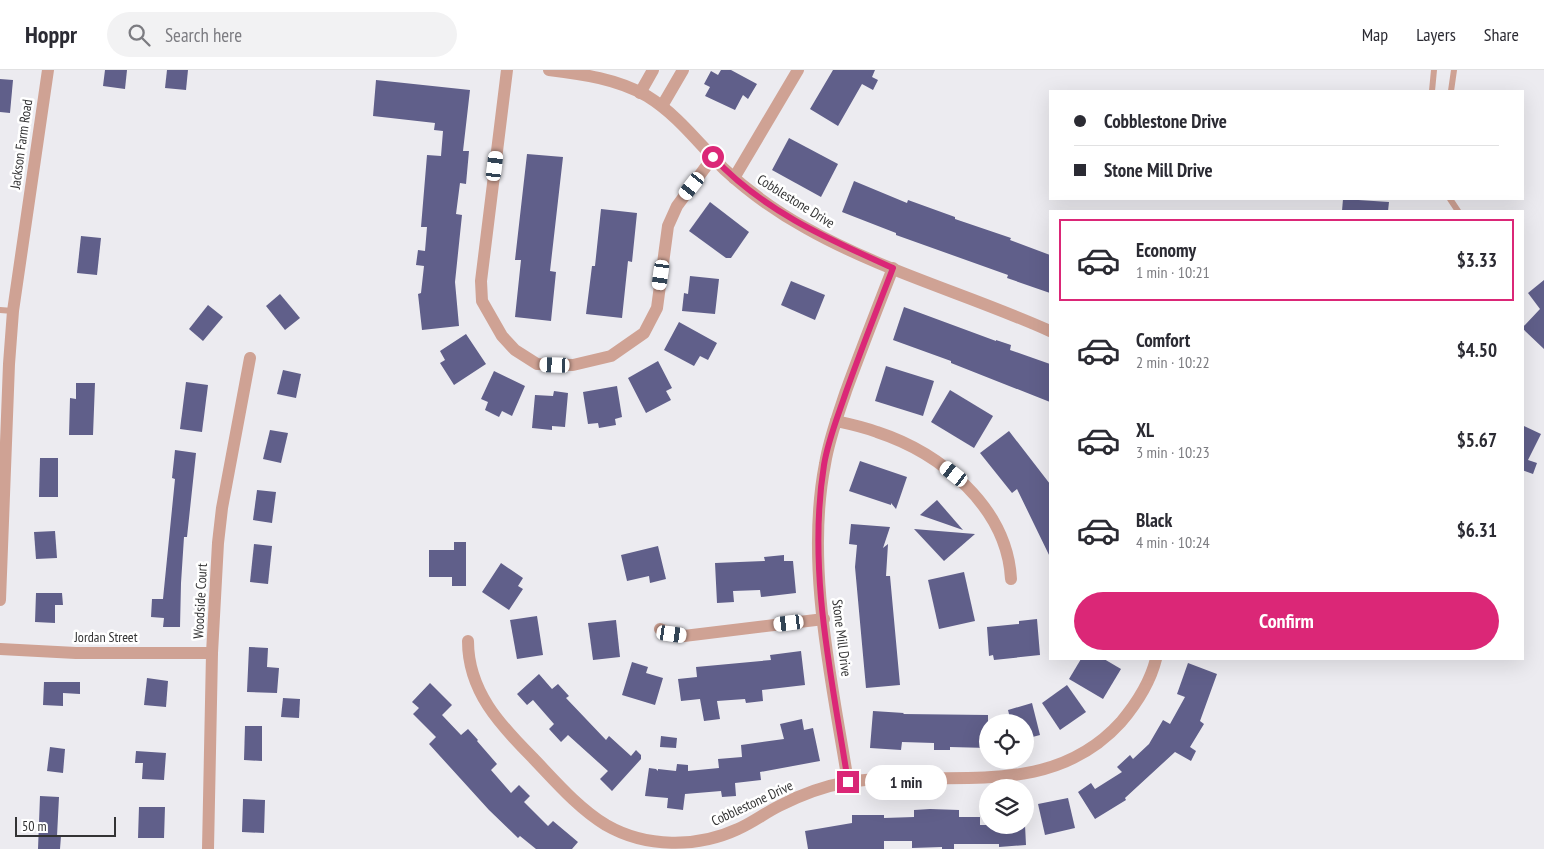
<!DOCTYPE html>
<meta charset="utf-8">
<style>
:root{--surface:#fff;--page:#f2f2f3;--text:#2b2b33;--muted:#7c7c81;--line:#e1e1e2;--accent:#db2777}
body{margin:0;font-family:"PT Sans Narrow",sans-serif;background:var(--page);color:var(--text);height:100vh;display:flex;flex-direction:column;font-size:19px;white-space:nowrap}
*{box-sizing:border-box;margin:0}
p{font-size:16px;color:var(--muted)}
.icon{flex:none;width:28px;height:28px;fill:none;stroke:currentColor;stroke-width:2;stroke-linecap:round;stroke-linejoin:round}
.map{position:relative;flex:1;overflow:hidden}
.panel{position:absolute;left:1049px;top:140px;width:475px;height:450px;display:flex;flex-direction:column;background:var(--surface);border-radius:0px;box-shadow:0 5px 20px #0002}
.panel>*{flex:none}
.banner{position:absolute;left:1049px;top:20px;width:475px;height:110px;border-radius:0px;box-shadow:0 5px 20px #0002;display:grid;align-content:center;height:110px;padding:0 25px;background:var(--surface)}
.fabs{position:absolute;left:979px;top:644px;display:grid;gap:10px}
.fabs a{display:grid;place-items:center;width:55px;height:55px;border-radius:50%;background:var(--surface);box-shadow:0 5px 20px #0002;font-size:25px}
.scale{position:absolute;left:15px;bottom:12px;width:101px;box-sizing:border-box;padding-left:5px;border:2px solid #333334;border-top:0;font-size:14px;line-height:18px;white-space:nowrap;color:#333334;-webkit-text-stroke:4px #fff;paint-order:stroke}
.end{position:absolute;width:22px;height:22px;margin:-11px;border:6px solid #db2777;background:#fff;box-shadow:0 0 0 2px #fff}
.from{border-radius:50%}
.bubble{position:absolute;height:35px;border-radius:18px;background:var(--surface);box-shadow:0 5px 20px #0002;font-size:16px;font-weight:600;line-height:35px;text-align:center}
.car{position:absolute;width:15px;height:30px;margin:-15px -8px;border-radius:6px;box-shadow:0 0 4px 1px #0007;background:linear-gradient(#fff 24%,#345 0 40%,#fff 0 76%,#345 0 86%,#fff 0)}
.banner b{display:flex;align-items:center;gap:18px;height:48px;font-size:19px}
.banner b+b{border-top:1px solid var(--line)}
.banner i{width:12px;height:12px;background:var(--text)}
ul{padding:9px 0 0;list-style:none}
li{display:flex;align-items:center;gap:15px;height:82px;margin:0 10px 8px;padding:0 15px;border:2px solid transparent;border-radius:0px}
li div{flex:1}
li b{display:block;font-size:19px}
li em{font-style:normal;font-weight:600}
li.selected{border-color:var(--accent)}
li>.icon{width:45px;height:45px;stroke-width:1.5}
.primary-button{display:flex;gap:10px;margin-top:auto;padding:10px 25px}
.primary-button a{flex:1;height:58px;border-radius:30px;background:var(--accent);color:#fff;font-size:20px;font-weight:600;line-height:58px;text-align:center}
header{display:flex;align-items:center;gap:30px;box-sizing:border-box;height:70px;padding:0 25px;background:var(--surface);border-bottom:1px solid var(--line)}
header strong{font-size:24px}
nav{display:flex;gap:28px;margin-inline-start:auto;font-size:18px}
.search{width:350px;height:45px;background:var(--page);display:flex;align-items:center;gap:12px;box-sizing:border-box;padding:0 18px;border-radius:28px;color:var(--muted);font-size:19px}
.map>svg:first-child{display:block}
</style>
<header>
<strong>Hoppr</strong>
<div class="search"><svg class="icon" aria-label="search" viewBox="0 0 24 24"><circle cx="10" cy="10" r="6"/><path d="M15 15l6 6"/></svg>Search here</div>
<nav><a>Map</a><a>Layers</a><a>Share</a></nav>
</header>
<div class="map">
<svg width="1544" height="779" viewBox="0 0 1544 779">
<rect width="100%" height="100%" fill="#ecebf0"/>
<g fill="#605f8a">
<polygon points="105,0 127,0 125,19 103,16"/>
<polygon points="167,0 188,0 186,20 165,18"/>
<polygon points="721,0 731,0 757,14 748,29 743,25 735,40 705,26 710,17 704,14 711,1 718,5"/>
<polygon points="833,0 875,0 872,7 878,10 873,20 862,14 838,56 810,39"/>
<polygon points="0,9 13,10 10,43 0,42"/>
<polygon points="376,10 470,20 463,81 469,81 466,114 460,113 456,144 462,145 455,212 459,256 422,260 418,224 421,223 424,196 416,195 418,180 425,181 427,157 421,157 427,85 441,86 443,61 434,60 435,53 373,46"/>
<polygon points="789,68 838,94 821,127 772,100"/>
<polygon points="527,84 563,87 550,201 556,202 551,251 515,247 521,190 515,190"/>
<polygon points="854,111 907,133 908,130 955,147 955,149 1011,168 1010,170 1050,185 1050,223 1007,208 1008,205 896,165 896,163 842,142"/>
<polygon points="1343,129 1389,132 1388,141 1342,141"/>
<polygon points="710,132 749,162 731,188 726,188 689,161"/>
<polygon points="601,139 637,143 632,192 628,191 622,248 586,244 592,196 595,196"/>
<polygon points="81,166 101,168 97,205 77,203"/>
<polygon points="690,206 719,209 715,244 682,241 684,223 688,224"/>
<polygon points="1544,210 1544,279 1522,258 1540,239 1528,223"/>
<polygon points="791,211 825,225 815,250 781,235"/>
<polygon points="280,224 300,248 285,260 266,236"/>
<polygon points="208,235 223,247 203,271 189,259"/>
<polygon points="904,237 996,271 996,270 1011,275 1010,280 1050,294 1050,332 951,293 951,291 893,270"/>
<polygon points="679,252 717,273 708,290 700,286 694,296 664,280"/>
<polygon points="466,264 486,294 454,315 440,293 445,290 440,281"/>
<polygon points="658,291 672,318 666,321 671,330 646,343 628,308"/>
<polygon points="886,296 934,311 923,346 875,331"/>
<polygon points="283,300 301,304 296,328 277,324"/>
<polygon points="494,301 525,316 512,346 502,341 499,347 485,340 488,332 481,329"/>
<polygon points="186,312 208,315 202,362 180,359"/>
<polygon points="76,313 95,313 93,365 69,365 70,328 76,329"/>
<polygon points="617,316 622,347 615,349 616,355 599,358 598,353 588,354 583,322"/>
<polygon points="950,320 993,346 974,378 931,352"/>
<polygon points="554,321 568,323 565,357 552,356 552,360 532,358 535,325 553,326"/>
<polygon points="1522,355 1541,364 1528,390 1537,393 1533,404 1522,400"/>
<polygon points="270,360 288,363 281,393 263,389"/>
<polygon points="1009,361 1050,414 1050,487 1017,419 1012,423 980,383"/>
<polygon points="175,380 196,383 187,467 184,467 181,513 180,557 163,557 164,548 151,547 152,529 163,529 175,409 172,408"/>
<polygon points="40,388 58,388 58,427 39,427"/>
<polygon points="860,391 907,407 896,439 891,433 891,435 849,421"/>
<polygon points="257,420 276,422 272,453 253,450"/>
<polygon points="937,430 963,460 920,445"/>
<polygon points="851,454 890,457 883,478 888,474 886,506 890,506 900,615 866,618 855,497 857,475 849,474"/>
<polygon points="914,459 975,464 944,491"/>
<polygon points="55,461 57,488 36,489 34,462"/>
<polygon points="454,472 466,472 466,516 452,516 452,507 429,507 429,480 454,480"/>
<polygon points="254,474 272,476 268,514 250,512"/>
<polygon points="658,476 666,509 650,513 649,506 627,511 621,485"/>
<polygon points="784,485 784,491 793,491 796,523 761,527 760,520 733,521 734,532 717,533 715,493 765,491 764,487"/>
<polygon points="501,493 523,508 518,516 523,519 509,540 482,522"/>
<polygon points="964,502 975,551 939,559 928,510"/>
<polygon points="36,523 62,523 63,535 55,535 55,553 35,552"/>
<polygon points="537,546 543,585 517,589 510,550"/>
<polygon points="1037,549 1040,585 994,590 993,585 989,586 987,557 1019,554 1019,551"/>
<polygon points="616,550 620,587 593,590 588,553"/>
<polygon points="249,577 268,578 267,597 279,598 277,623 247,622"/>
<polygon points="801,581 805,615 762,620 763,631 746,633 745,629 717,631 720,649 704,651 700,629 681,631 678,609 697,607 696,597 771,590 770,585"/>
<polygon points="1081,589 1104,589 1121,599 1103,629 1069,609"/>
<polygon points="632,592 648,597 646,603 663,608 655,635 622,625"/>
<polygon points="1188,593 1217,604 1200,651 1204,654 1190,677 1196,681 1191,691 1175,682 1125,728 1126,730 1095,749 1078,722 1091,713 1095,719 1122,702 1117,697 1130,685 1133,689 1149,674 1163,650 1170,654 1185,627 1177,624"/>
<polygon points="539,604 552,619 558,614 569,626 566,628 606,670 609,666 631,686 636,680 641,685 641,689 612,721 600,709 608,701 568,665 561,672 549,659 554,654 533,630 527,635 517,624"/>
<polygon points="147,608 168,611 166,637 144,635"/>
<polygon points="44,612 80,612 80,624 63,623 63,636 43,635"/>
<polygon points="430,613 452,635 442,645 461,665 468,659 478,670 477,671 497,694 491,700 511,723 519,715 530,726 524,732 548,756 553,751 578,772 572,779 536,779 520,766 518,768 489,740 429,674 436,667 413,644 419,638 412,632"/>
<polygon points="1067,615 1086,642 1060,660 1042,633"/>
<polygon points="283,628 300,629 299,648 281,647"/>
<polygon points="1032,633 1040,665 1025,669 1025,652 1011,652 1008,640"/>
<polygon points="873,641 904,643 903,644 988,645 988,678 950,677 950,680 934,680 934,673 902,672 901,680 870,678"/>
<polygon points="802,649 804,660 813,658 820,691 760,702 761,710 735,713 736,726 722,727 721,721 685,724 683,740 667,738 668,728 645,726 649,698 656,699 658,701 658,699 676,701 677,694 688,695 688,701 719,698 718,689 742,687 741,675 784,669 780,654"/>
<polygon points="245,656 262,656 262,691 244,690"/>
<polygon points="661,666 677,668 676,678 660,677"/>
<polygon points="50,677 65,679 63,703 47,701"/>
<polygon points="136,681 166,683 164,710 142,709 143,693 135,693"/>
<polygon points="40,726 59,727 57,766 61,766 60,779 38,779"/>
<polygon points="1068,728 1075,758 1045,765 1038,734"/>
<polygon points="243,729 265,730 264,763 242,762"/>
<polygon points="139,737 165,737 164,768 138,768"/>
<polygon points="930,739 959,740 959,747 980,747 980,755 1025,755 1026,775 999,777 999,774 954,774 954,779 942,779 942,777 912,778 912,771 884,771 884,779 808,779 805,761 852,753 852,745 884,745 884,748 914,747 914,740"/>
</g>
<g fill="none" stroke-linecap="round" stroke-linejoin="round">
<g stroke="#cfa294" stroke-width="6">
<polyline points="1432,21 1434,0"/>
<polyline points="1451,21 1454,0"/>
<polyline points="1450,129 1458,141"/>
<polyline points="0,240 13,241"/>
</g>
<g stroke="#cfa294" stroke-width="12">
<polyline points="507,0 481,211 482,231 502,266 515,280 537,294 573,295 611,286 644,263 657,238 668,156 677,136 713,87"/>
<path d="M 549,0 C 582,4 618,9 647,26 C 678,45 699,74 724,99 C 749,122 777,142 806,158 C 882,201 970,225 1050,261"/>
<polyline points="640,23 653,0"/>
<polyline points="662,36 683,0"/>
<polyline points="734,108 798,0"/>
<path d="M 836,351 C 850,354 864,357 877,362 C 941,383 1007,437 1011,509"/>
<polyline points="0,530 9,294 13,241 48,0"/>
<polyline points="660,559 672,564 684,566 824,549"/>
<path d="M 468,571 C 468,621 500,655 533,688 C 555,711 578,738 606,755 C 646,778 697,778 738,759 C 752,753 765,743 779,736 C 800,725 825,716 848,712 C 942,698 1048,733 1121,652 C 1137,633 1150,613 1156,589"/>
<polyline points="0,579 76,583 212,583"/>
<path d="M 848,712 C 832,611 805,496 825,394 C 829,369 838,345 846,321 C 861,280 877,239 893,198"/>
<polyline points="208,779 212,583 218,473 222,438 250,288"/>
</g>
</g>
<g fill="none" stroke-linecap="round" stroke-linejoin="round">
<path stroke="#db2777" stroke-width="6" d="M 713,87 C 763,141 828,169 893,198 C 877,239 861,280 846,322 C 838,346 828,370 824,395 C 807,500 832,609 848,712"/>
</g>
<g text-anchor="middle" stroke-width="5" stroke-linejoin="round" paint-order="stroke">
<g font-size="14" fill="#333334" stroke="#fff">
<text transform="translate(21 74) rotate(-82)" y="5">Jackson Farm Road</text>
<text transform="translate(796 131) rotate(32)" y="5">Cobblestone Drive</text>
<text transform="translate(200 531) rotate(-87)" y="5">Woodside Court</text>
<text x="106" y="572">Jordan Street</text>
<text transform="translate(842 568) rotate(83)" y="5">Stone Mill Drive</text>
<text transform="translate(752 733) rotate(-25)" y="5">Cobblestone Drive</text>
</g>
</g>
</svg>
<div class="fabs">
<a><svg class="icon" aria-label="locate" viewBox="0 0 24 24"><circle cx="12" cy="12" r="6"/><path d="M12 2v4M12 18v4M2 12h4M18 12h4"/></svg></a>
<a><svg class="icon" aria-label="layers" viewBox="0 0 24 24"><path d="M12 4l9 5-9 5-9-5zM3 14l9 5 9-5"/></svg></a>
</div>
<div class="scale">50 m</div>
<i class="end from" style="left:713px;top:87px"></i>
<i class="end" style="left:848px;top:712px"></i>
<div class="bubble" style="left:865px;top:695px;width:82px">1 min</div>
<i class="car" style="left:495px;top:96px;rotate:7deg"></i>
<i class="car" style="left:692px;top:116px;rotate:218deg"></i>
<i class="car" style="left:661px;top:205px;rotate:188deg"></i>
<i class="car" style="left:555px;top:295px;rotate:272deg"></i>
<i class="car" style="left:954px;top:404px;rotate:308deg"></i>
<i class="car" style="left:789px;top:553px;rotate:263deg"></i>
<i class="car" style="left:672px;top:564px;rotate:98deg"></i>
<div class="banner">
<b><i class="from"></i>Cobblestone Drive</b>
<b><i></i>Stone Mill Drive</b>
</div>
<section class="panel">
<ul>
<li class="selected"><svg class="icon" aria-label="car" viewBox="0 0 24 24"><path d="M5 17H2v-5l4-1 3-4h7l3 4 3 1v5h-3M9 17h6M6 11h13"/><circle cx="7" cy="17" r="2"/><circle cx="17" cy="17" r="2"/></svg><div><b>Economy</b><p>1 min · 10:21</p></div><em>$3.33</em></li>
<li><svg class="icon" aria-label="car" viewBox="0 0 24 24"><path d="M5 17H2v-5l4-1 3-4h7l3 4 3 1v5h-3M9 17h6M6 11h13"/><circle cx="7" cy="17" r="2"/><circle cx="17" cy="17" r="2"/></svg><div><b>Comfort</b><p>2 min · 10:22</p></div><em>$4.50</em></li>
<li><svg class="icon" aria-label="car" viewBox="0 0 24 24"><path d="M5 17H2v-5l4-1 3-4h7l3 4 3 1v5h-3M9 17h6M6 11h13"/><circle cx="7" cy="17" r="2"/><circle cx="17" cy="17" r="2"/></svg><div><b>XL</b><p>3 min · 10:23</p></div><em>$5.67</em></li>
<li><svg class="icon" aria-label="car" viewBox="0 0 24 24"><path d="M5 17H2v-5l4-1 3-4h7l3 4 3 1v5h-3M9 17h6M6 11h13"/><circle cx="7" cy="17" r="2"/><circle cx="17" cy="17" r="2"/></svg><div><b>Black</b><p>4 min · 10:24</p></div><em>$6.31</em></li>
</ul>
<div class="primary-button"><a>Confirm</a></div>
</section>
</div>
